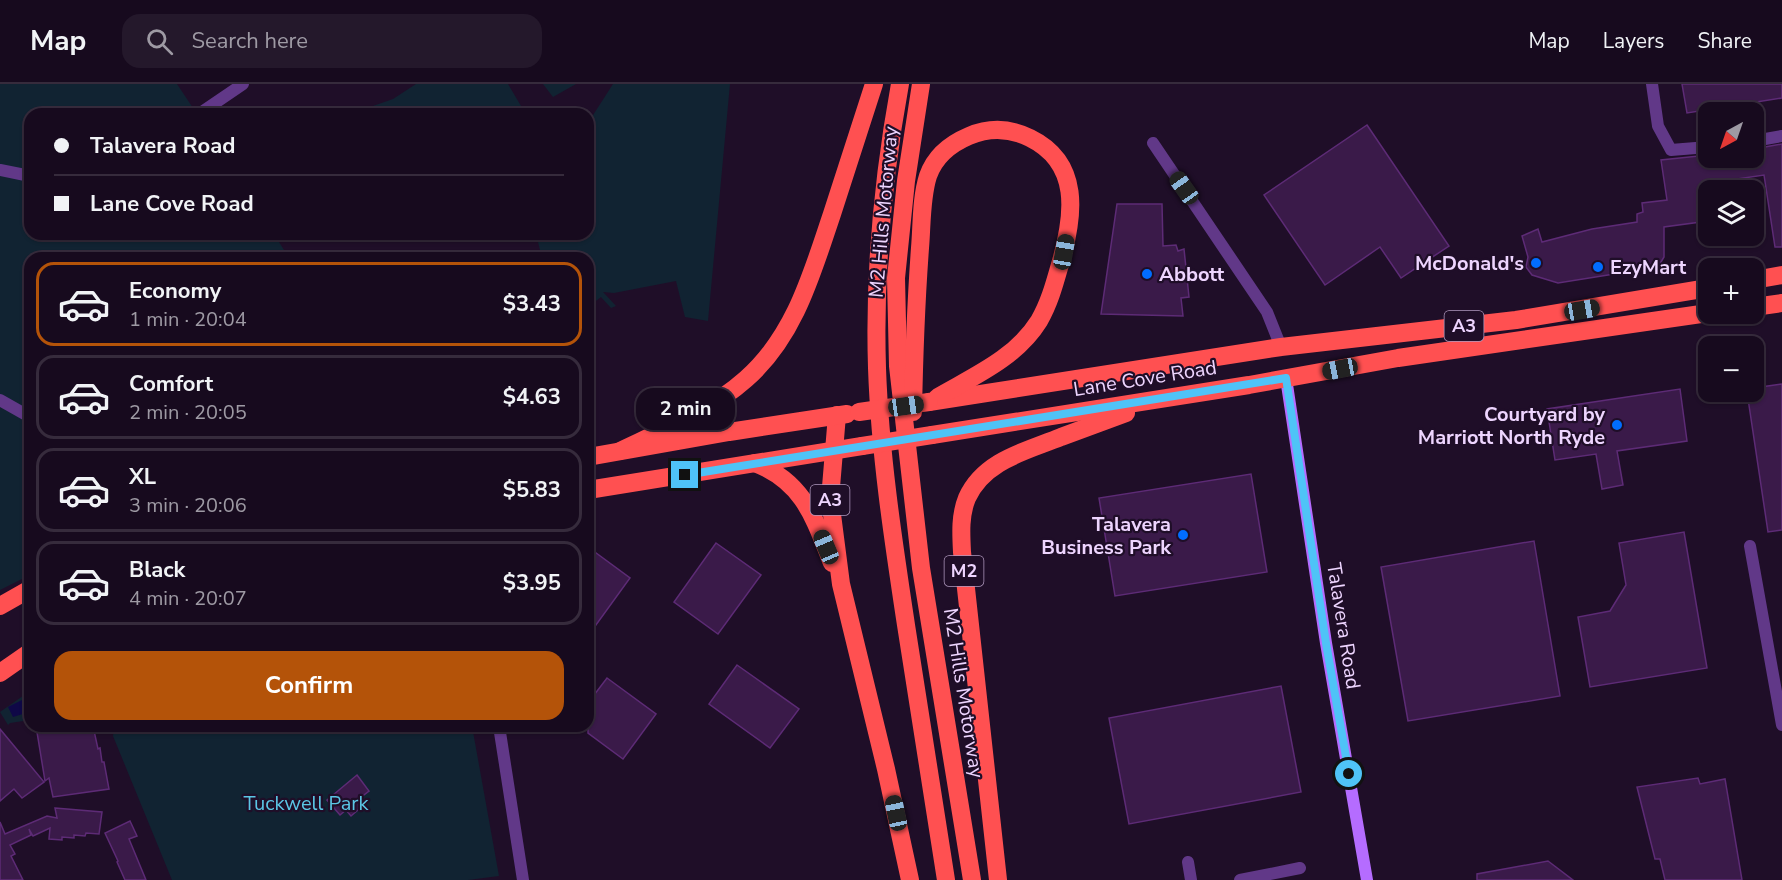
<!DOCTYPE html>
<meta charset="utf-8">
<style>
:root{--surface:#170a1e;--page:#24182b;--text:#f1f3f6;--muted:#9e9aa4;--line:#362b3c;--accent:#b45309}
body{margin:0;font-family:"Nunito Sans",sans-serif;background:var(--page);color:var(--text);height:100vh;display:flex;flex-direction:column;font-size:22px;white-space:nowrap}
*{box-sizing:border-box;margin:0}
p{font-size:20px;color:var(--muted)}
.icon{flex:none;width:33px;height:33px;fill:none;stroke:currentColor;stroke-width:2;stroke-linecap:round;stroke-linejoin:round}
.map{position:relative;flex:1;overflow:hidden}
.side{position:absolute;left:24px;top:168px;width:570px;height:480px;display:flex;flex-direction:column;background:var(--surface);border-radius:18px;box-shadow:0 2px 4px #0004,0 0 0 2px var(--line)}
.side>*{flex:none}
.hud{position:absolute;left:24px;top:24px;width:570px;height:132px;border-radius:18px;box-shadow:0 2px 4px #0004,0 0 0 2px var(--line);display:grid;align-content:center;height:132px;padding:0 30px;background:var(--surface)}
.needle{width:39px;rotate:220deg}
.fabs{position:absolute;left:1698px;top:18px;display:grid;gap:12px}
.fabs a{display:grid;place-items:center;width:66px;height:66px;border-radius:12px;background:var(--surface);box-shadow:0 2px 4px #0004,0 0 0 2px var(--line);font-size:30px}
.end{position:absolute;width:27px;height:27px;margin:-14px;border:8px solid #4fc3f7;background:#111;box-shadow:0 0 0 3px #111}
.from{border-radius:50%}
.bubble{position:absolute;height:42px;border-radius:18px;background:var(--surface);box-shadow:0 2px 4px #0004,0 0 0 2px var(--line);font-size:20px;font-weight:700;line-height:42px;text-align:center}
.car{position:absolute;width:18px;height:36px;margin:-18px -9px;border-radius:8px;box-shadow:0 0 4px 2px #0007;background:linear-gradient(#222 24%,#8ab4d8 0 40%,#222 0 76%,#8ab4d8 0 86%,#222 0)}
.hud b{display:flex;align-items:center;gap:21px;height:57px;font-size:22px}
.hud b+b{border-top:2px solid var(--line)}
.hud i{width:15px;height:15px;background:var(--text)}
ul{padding:10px 0 0;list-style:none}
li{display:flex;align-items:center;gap:18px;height:84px;margin:0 12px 9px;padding:0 18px;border:3px solid var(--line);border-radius:18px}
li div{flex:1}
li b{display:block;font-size:22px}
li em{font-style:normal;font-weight:700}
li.active{border-color:var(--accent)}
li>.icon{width:54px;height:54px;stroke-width:1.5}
.button{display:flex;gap:12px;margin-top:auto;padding:12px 30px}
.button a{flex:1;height:69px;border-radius:18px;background:var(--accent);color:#fff;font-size:24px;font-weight:700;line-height:69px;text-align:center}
header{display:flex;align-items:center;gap:36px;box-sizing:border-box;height:84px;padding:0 30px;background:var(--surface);border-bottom:2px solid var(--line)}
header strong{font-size:28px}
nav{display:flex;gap:33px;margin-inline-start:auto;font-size:21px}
.search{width:420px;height:54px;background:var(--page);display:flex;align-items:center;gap:15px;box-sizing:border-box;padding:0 21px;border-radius:18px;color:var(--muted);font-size:22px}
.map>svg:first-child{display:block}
</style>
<header>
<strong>Map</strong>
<div class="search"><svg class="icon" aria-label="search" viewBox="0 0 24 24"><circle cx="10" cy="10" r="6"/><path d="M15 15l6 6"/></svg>Search here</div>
<nav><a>Map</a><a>Layers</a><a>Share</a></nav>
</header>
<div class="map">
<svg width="1782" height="796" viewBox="0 0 1782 796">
<rect width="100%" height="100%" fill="#1f0e28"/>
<g fill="#112332">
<polygon points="0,0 177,0 197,30 30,30 30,150 274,150 289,174 30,174 30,491 0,506"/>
<polygon points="416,0 508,0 524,27 519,30 350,30 393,15"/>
<polygon points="543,0 576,0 553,13"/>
<polygon points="613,0 730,0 708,237 685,233 676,197 614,209 603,208 616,222 611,224 601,213 588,223 588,174 542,174 536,150 588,150 588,39"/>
<polygon points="30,607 30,636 10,639 8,641 0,628"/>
<polygon points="114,642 472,642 499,792 468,796 172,796 113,652"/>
</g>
<polygon fill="#0f0847" points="30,612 30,631 26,629 13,633 8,623"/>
<g fill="#3a1a49" stroke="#5d2b76" stroke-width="1.5">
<polygon points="1682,0 1782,0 1782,14 1687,29"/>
<polygon points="1367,41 1449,162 1401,194 1380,163 1325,201 1264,111"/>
<polygon points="1782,60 1782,163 1775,163 1764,91 1717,98 1718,106 1708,106 1708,137 1664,143 1664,173 1658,183 1558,199 1532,191 1526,183 1528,173 1522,152 1538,145 1542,158 1592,145 1637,138 1637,130 1643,128 1642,119 1667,116 1661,76 1708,71 1708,74 1754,74 1754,65"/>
<polygon points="1117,120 1162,120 1163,162 1176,161 1178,167 1184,165 1189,213 1181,214 1183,232 1101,230"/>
<polygon points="1782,300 1782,446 1768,448 1747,308 1754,308 1754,304"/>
<polygon points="1680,305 1687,357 1617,367 1623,401 1602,405 1596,370 1555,376 1547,325"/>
<polygon points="1251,390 1267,488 1115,512 1099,414"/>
<polygon points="1684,448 1707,584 1590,603 1578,533 1610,527 1626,501 1619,459"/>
<polygon points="1534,457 1560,612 1408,637 1381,483"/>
<polygon points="716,459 761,491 718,550 674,518"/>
<polygon points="588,463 630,494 588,552"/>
<polygon points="737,581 799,625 770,664 709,620"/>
<polygon points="607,594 656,630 623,675 588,649 588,619"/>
<polygon points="1281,602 1301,708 1129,740 1109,634"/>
<polygon points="36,642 62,642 62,644 93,642 98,665 100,664 102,678 104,678 109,705 53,713 49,694 45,697"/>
<polygon points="0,645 44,698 22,714 14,705 0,717"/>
<polygon points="357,691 369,707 360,714 365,720 351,732 346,726 340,731 327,716"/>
<polygon points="1698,694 1700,700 1725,695 1742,796 1665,796 1660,775 1655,775 1637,703"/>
<polygon points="55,724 102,728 99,750 86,749 85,752 74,751 74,754 62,753 62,756 49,755 50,744 33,752 29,745 31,751 10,761 15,770 11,772 23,796 0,796 0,738 5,750 47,732 57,734"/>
<polygon points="130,737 137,752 129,755 146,796 125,796 117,778 118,777 105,749"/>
<polygon points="1548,777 1573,796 1477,796 1477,790"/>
</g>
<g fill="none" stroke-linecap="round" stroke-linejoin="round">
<g stroke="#613888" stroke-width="12">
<polyline points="1652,0 1658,42 1671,66 1708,63"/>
<polyline points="199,30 243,0"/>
<polyline points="1754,57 1782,52"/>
<polyline points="1153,59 1267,228 1281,263"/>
<polyline points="0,86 30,92"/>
<polyline points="0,316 30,333"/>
<polyline points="1750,462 1782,641"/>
<polyline points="499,642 523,796"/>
<polyline points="1188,778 1191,796"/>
<polyline points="1240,796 1300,784"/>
</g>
<polyline stroke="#b56cff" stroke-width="12" points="1286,294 1326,559 1367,796"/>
<g stroke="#ff5051" stroke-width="18">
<path d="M 900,0 C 883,93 874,189 877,284 C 880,370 893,455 906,541 C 920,626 933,711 946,796"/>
<polyline points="921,0 906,97 896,194 898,282 921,484 972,796"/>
<polyline points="1754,196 1782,191"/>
<polyline points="1754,223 1782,219"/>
<polyline points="929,318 1281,263 1516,236 1708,204"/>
<path d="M 913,328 C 914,273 916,219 920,164 C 922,141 921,114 928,92 C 935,72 950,60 969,52 C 990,43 1010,44 1030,54 C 1081,79 1074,131 1061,177 C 1055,198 1050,218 1039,237 C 1016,274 974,292 938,313"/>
<polyline points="837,331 830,415 841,500 886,685 910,796"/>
<polyline points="932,351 1249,301 1398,274 1708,229"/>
<path d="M 620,367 C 664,346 710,327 746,295 C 795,252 812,189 832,130 C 846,87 860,44 874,0"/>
<polyline points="588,373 729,348 847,330"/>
<path d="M 755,379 C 804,398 814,434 832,479"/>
<polyline points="588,406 862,362"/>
<polyline points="0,522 30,505"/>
<polyline points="0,589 30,568"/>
<path d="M 998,796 L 962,468 C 961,449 960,431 967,414 C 984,376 1027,367 1061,353 C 1083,345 1104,337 1126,329"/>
</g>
<g stroke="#ff5051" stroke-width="18">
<polyline points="859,328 929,318"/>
<polyline points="862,362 932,351"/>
</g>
</g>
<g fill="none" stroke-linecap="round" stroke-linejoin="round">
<polyline stroke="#4fc3f7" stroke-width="8" points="685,391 1286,294 1326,559 1349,690"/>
</g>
<g fill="#016dff" stroke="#1f0e28" stroke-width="2">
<circle cx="1536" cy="179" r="6"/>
<circle cx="1598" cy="183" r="6"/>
<circle cx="1147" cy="190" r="6"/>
<circle cx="1617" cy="341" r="6"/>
<circle cx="1183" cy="451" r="6"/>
</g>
<g text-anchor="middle" stroke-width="4.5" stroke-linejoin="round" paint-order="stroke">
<g fill="#1f0e28" stroke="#b099be" stroke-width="1.5">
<rect x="1444.5" y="227" width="39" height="30" rx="4.5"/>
<rect x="810.5" y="401" width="39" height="30" rx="4.5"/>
<rect x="944.5" y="472" width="39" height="30" rx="4.5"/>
</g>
<g font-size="18" font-weight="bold" fill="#eed5ff">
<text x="1464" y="248">A3</text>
<text x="830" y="422">A3</text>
<text x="964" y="493">M2</text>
</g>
<g font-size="20" fill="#eed5ff" stroke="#1f0e28">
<text transform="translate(883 128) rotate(-85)" y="7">M2 Hills Motorway</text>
<text transform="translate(1145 294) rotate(-9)" y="7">Lane Cove Road</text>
<text transform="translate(1344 542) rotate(81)" y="7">Talavera Road</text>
<text transform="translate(964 609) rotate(81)" y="7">M2 Hills Motorway</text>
</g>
<g font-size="20" font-weight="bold" fill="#eed5ff" stroke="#1f0e28" text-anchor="end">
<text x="1524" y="186">McDonald's</text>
<text x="1610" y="190" text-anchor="start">EzyMart</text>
<text x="1159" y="197" text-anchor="start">Abbott</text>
<text x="1605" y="337">Courtyard by<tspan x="1605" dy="23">Marriott North Ryde</tspan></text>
<text x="1171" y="447">Talavera<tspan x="1171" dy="23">Business Park</tspan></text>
</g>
<g font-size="20" fill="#5bc6e5" stroke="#1f0e28">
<text x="306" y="726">Tuckwell Park</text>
</g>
</g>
</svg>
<div class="fabs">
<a><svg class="needle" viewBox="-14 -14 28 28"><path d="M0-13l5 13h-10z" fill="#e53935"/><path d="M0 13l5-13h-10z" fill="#9e9aa4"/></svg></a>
<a><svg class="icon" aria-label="layers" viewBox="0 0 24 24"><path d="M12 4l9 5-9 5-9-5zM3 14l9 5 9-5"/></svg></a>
<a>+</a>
<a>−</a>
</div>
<i class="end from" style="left:1349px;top:690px"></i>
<i class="end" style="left:685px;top:391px"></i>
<div class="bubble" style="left:636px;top:304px;width:99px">2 min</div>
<i class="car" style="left:1184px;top:104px;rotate:325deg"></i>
<i class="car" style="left:1064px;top:168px;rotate:10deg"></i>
<i class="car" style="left:1582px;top:226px;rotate:80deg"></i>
<i class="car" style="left:1340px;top:285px;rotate:259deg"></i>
<i class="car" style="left:906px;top:322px;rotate:82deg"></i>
<i class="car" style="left:826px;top:463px;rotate:337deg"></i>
<i class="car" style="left:896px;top:729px;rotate:348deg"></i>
<div class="hud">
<b><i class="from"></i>Talavera Road</b>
<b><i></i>Lane Cove Road</b>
</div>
<section class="side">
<ul>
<li class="active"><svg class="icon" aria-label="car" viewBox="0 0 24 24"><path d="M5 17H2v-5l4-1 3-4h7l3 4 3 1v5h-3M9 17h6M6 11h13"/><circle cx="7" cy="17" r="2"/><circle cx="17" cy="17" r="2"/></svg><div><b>Economy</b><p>1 min · 20:04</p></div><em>$3.43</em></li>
<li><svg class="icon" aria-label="car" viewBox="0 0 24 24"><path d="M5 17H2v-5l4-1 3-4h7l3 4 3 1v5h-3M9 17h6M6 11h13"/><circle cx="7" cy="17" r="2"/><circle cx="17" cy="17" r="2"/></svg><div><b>Comfort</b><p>2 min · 20:05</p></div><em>$4.63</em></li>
<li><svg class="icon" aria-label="car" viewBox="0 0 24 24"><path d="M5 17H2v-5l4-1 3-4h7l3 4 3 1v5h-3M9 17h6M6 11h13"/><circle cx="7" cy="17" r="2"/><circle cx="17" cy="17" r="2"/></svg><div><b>XL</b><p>3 min · 20:06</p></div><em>$5.83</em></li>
<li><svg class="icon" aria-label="car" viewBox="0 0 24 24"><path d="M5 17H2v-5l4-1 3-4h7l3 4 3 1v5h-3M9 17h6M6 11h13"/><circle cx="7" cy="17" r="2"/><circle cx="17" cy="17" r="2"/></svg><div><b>Black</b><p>4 min · 20:07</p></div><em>$3.95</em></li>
</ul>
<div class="button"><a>Confirm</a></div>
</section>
</div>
